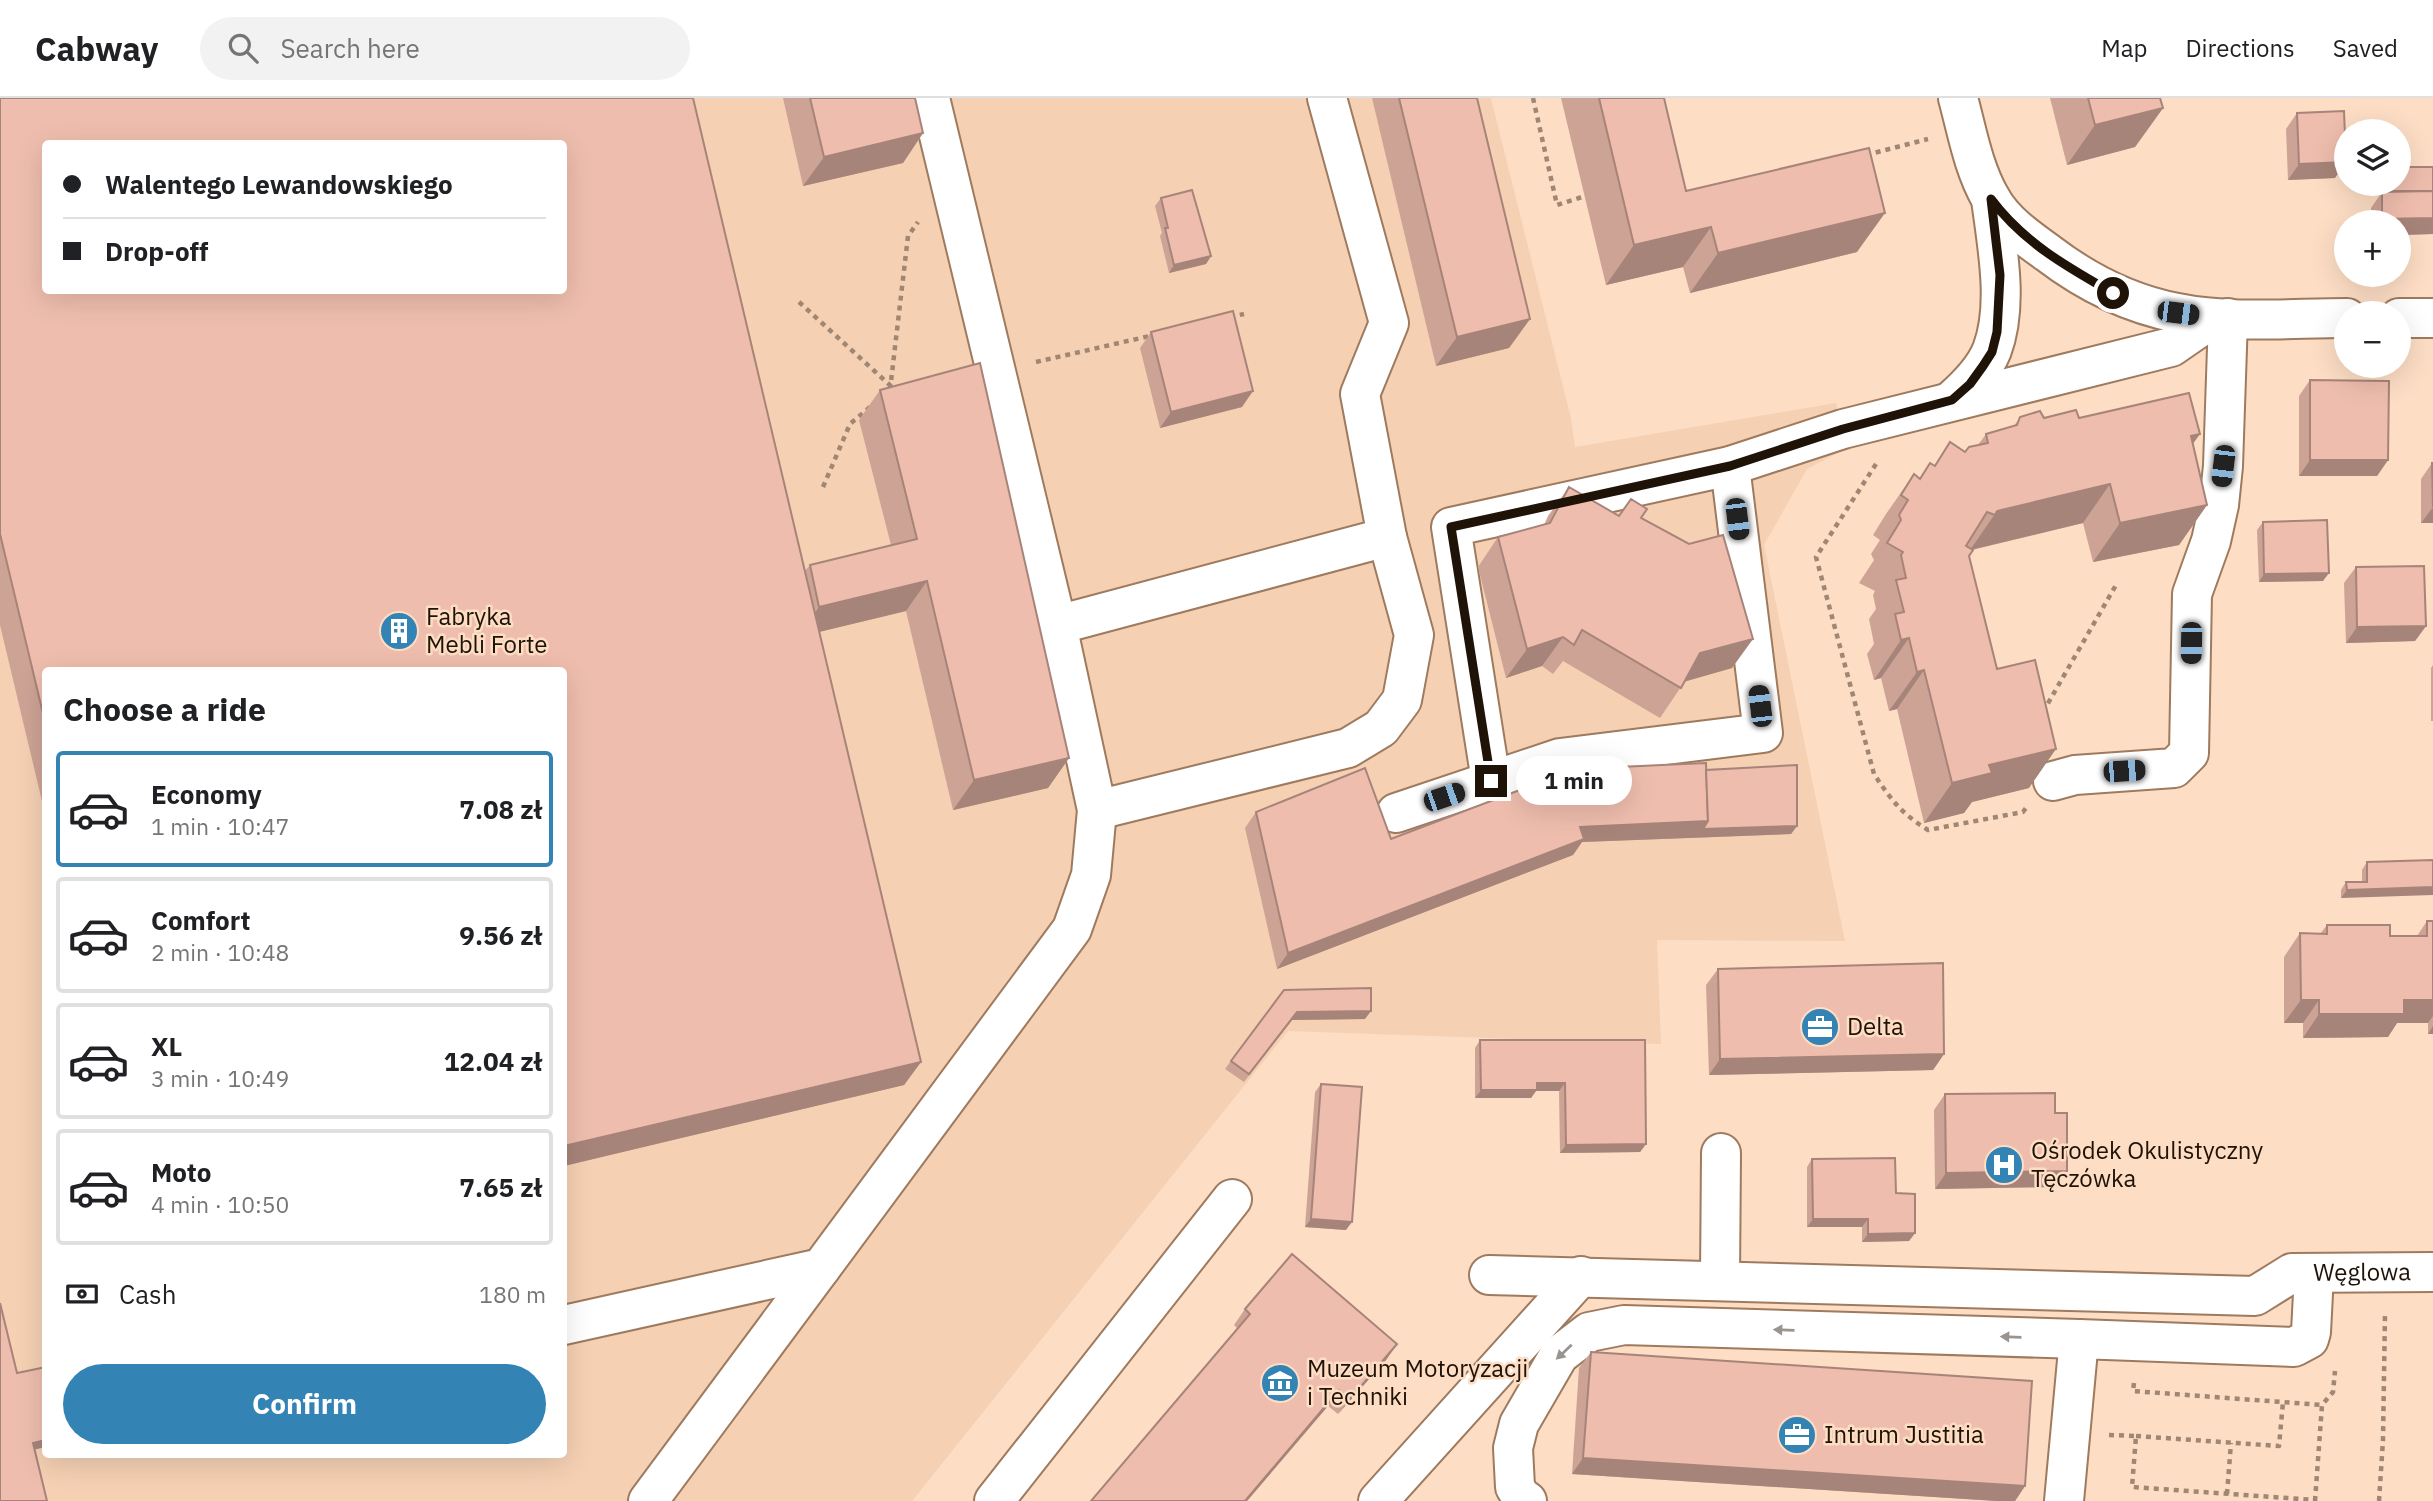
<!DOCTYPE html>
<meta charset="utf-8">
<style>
:root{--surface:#fff;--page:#f2f2f2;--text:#202124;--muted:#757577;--line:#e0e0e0;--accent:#3383b4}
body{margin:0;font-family:"IBM Plex Sans",sans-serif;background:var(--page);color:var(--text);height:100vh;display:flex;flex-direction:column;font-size:26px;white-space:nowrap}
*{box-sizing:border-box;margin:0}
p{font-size:23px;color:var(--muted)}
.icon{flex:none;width:38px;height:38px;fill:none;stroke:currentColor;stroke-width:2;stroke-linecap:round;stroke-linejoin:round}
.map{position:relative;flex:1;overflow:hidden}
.sheet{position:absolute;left:42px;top:569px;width:525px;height:791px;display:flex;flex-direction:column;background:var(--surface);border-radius:7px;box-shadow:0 7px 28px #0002}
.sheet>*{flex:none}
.hud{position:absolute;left:42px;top:42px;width:525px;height:154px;border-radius:7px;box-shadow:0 7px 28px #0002;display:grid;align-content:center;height:154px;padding:0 21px;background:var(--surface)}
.buttons{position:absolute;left:2334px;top:21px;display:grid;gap:14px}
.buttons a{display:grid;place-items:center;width:77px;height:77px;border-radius:50%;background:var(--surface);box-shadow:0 7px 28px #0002;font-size:35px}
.end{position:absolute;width:32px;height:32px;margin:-16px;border:9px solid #1f1207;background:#fff;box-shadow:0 0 0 4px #fff}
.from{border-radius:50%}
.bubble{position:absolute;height:49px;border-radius:24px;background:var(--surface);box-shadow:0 7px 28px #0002;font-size:23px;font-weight:800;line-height:49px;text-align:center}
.car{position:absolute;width:21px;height:42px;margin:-21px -10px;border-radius:9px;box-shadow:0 0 5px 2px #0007;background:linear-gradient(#222 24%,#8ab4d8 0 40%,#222 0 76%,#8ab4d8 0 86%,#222 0)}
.hud b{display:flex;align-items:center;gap:24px;height:66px;font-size:26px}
.hud b+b{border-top:2px solid var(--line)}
.hud i{width:18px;height:18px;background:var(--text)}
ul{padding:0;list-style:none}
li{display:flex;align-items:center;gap:21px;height:116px;margin:0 14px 10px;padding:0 7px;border:4px solid var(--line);border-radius:7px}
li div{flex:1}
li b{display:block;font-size:26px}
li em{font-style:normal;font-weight:800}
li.active{border-color:var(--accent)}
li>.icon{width:63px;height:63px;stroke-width:1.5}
h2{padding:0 21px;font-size:32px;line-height:84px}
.pay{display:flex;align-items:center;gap:18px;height:77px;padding:0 21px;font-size:26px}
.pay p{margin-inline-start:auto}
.primary-button{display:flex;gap:14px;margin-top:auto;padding:14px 21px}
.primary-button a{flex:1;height:80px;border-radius:42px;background:var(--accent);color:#fff;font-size:28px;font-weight:800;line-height:80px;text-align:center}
header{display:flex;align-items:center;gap:42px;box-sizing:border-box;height:98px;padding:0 35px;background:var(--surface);border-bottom:2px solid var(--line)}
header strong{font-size:33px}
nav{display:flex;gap:38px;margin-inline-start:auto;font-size:24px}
.search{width:490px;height:63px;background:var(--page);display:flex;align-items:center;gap:18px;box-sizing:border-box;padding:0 24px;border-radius:38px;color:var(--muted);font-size:26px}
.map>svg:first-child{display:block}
</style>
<header>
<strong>Cabway</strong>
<div class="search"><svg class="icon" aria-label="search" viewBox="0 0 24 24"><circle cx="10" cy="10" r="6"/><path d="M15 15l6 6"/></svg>Search here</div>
<nav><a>Map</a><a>Directions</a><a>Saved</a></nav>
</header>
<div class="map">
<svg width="2433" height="1403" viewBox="0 0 2433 1403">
<rect width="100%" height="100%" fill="#fdddc4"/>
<path fill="#f5d0b3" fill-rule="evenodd" d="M 0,0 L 1491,0 L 1571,320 L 1575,349 L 1836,305 L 1847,350 L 1807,371 L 1764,447 L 1845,843 L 1657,842 L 1661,946 L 1288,933 L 912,1403 L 0,1403 ZM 46,46 L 564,46 L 564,192 L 46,192 ZM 46,572 L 564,572 L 564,1356 L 46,1356 Z"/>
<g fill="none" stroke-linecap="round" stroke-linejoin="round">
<defs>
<g id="minor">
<polyline points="930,0 1057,527 1387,439 1360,296 1389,225 1327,0"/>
<path d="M 1958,0 C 1967,33 1973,70 1991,101 C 2004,124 2027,140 2048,155 C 2086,184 2130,206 2177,215 C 2230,226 2292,220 2347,220"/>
<polyline points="2399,220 2433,220"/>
<path d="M 1952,302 C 1968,288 1984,272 1992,252 C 2009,207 1997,148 1991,101"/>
<polyline points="1491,683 1451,429 1730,368 1843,331 2171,249 2213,220"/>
<polyline points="2053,683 2075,677 2174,670 2189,655 2192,496 2211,443 2219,407 2223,368 2228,220"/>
<polyline points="1097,712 1348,650 1381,630 1402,602 1414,537 1387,439"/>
<polyline points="1396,715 1560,660 1763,635 1730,368"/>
<path id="s1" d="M 1489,1177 L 2255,1198 L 2292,1175 L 2433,1174"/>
<polyline points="1720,1182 1721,1055"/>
<polyline points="564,1227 821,1170 1072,831 1091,777 1097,712 1057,527"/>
<polyline points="648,1403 821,1170"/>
<polyline points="994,1403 1232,1101"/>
<polyline points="1378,1403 1581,1178"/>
<polyline points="1527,1403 1521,1399 1515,1389 1513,1350 1519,1326 1559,1257 1589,1234 1624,1227 2079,1241"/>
<polyline points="2064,1403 2079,1241 2294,1249 2309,1241 2311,1234 2314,1176"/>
</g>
</defs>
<use href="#minor" stroke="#9e7a5e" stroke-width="42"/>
<g stroke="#9f8774" stroke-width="4.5" stroke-dasharray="5 5" stroke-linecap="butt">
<polyline points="1533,0 1557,107 1585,98"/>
<polyline points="1866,57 1928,41"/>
<polyline points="799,204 893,290"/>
<polyline points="1230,219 1244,216"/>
<polyline points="1036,264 1154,237"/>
<polyline points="890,292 908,138 918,124"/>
<path d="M 1876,366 L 1816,459 L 1874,676 C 1891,702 1902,716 1928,732 L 2023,714 L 2026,710"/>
<polyline points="823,389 850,326 870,309"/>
<polyline points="2043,614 2116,487"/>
<polyline points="2134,1285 2133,1293 2322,1307"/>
<polyline points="2109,1337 2136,1338 2132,1389 2315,1402"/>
<polyline points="2136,1338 2279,1348 2283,1304"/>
<polyline points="2227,1396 2231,1345"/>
<polyline points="2315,1403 2322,1307 2333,1294 2335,1273"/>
<polyline points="2379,1403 2383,1342 2385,1216"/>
</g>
<use href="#minor" stroke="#fff" stroke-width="38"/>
</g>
<g fill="#cda395">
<polygon points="0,0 805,473 810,467 891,447 859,322 880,292 1069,660 1048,690 953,712 906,513 819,534 921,964 904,987 564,1068 564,572 46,572 46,720 0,527"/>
<polygon points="783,0 915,0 923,35 903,65 803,88"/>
<polygon points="1372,0 1477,0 1530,221 1509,250 1436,268"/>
<polygon points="1561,0 1664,0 1686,93 1857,154 1690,195 1683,169 1606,187"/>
<polygon points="2050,0 2160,0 2163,10 2135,49 2067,67"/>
<polygon points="2297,15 2335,80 2288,82 2286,31"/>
<polygon points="2433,69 2433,136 2399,137 2399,124 2371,124 2371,110 2382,94 2386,94 2386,86 2399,86"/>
<polygon points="1161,100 1211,158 1206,166 1169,175 1160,138 1162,135 1155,108"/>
<polygon points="1151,234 1242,309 1160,330 1140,250"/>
<polygon points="2310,282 2388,362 2377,378 2299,378 2299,298"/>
<polygon points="2020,319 2079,320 2193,345 2207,407 2179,447 2093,464 2083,425 1972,452 1969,458 1997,571 2029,690 1972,704 1964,715 1924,725 1897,611 1889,613 1881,580 1874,582 1867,556 1874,546 1869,521 1876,511 1873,497 1875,493 1859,485 1874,462 1871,456 1880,442 1873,437 1886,416 1914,376 1920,380 1930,365 1934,368 1950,344 1965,354 1978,347 1986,336 2014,328"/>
<polygon points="2432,365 2433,425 2421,425 2421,381"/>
<polygon points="1569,389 1619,418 1631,401 1641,420 1732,570 1685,583 1660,620 1563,563 1553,576 1542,568 1506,580 1478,469 1498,439 1544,427 1548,418"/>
<polygon points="2263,424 2323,483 2259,484 2257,432"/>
<polygon points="2356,469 2426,528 2415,543 2346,545 2344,485"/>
<polygon points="2433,567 2433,623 2431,623 2431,570"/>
<polygon points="1706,672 1797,728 1791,736 1582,744 1573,757 1277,871 1245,730 1256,714 1391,741"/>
<polygon points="2433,762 2341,800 2341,792 2346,784 2362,784 2362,772 2367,764"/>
<polygon points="2427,823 2433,823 2433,936 2428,936 2428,925 2397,925 2388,939 2303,940 2303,925 2284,925 2284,859 2300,835 2320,836 2327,827 2390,838 2417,838"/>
<polygon points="1718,871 1944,956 1933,972 1709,977 1706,887"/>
<polygon points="1284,892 1365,921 1292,922 1244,984 1225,971"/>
<polygon points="1480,942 1645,942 1646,1046 1640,1054 1560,1055 1559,993 1536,993 1531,1000 1475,1000 1475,950"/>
<polygon points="1321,986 1346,1132 1305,1129 1315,994"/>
<polygon points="1945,996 2056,1089 1935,1091 1934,1012"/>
<polygon points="1812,1061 1896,1095 1915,1135 1909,1143 1862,1144 1862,1129 1807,1129 1807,1069"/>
<polygon points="1245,1211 1397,1246 1386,1262 1338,1316 1328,1308 1247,1403 1091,1403 1238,1231 1234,1227"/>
<polygon points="1591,1254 2025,1388 2015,1403 1997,1403 1572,1376 1579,1270"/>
</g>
<g fill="#a78479">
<polygon points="2163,10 2135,49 2067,67 2095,27"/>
<polygon points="923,35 903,65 803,88 824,59"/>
<polygon points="2346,64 2335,80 2288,82 2299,66"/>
<polygon points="1885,115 1857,154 1690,195 1718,155"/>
<polygon points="2433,120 2433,136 2399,137 2399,124 2380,124 2382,121"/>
<polygon points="1711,129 1683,169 1606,187 1634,147"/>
<polygon points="1211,158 1206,166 1169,175 1174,167"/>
<polygon points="1530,221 1509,250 1436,268 1457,239"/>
<polygon points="1253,293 1242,309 1160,330 1171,314"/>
<polygon points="2200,336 2172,375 2191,338"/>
<polygon points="2310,362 2388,362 2377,378 2299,378"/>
<polygon points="2110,386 2083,425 1970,452 1997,413"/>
<polygon points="2207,407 2179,447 2093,464 2120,425"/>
<polygon points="2433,409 2433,425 2421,425"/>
<polygon points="2329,475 2323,483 2259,484 2264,476"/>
<polygon points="927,483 906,513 798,539 819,509"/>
<polygon points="2426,528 2415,543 2346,545 2357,529"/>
<polygon points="1563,539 1542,568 1506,580 1527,551"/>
<polygon points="1909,540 1881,580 1874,582 1901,542"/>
<polygon points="1753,541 1732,570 1680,585 1700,555"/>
<polygon points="1924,572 1897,611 1889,613 1917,574"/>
<polygon points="2056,651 2029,690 1972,704 1964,715 1924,725 1952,685 1989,667"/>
<polygon points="1069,660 1048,690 953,712 974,682"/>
<polygon points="1708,723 1797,728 1791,736 1582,744 1573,757 1277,871 1288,855 1580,729"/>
<polygon points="2433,789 2433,797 2341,800 2347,792"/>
<polygon points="2301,902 2319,902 2303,925 2284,925"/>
<polygon points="2404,902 2433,902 2433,918 2428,925 2397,925 2388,939 2303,940 2319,916"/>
<polygon points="1371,913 1365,921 1292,922 1244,984 1297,914"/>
<polygon points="2433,928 2433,936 2428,936"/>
<polygon points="1944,956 1933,972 1709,977 1720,961"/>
<polygon points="921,964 904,987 564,1068 564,1048"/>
<polygon points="1537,985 1565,985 1559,993 1536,993 1531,1000 1475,1000 1481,992"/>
<polygon points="1646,1046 1640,1054 1560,1055 1566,1047"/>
<polygon points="2067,1073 2056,1089 1935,1091 1946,1075"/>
<polygon points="1311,1121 1352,1124 1346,1132 1305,1129"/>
<polygon points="1813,1121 1868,1121 1862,1129 1807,1129"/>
<polygon points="1915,1135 1909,1143 1862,1144 1868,1136"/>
<polygon points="1397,1246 1386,1262 1338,1316 1350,1301"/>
<polygon points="1339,1292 1328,1308 1247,1403 1245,1403"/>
<polygon points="46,1342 46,1349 28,1353 33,1345"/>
<polygon points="1583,1360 2025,1388 2015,1403 1997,1403 1572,1376"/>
</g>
<g fill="#eebdad" stroke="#a78479" stroke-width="2" fill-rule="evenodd">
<path d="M 0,0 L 693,0 L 921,964 L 564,1048 L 564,572 L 46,572 L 46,628 L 0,436 ZM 46,46 L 564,46 L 564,192 L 46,192 Z"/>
<polygon points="810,0 915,0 923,35 824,59"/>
<polygon points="1399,0 1477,0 1530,221 1457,239"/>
<polygon points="1599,0 1664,0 1686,93 1869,50 1885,115 1718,155 1711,129 1634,147"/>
<polygon points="2088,0 2160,0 2163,10 2095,27"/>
<polygon points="2344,13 2346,64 2299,66 2297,15"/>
<polygon points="2399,69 2433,69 2433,93 2392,93 2392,86 2399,86"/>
<polygon points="1192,92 1211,158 1174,167 1165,130 1168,130 1161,100"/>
<polygon points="2433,93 2433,120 2382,121 2382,94"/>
<polygon points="1233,213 1253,293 1171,314 1151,234"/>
<polygon points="980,265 1069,660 974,682 927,483 819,509 810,467 917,441 880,292"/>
<polygon points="2310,282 2389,283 2388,362 2310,362"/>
<polygon points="2189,295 2200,336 2191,338 2207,407 2120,425 2110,386 1997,413 1995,417 1987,414 1966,448 1973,452 1969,458 1997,571 2035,562 2056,651 1989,667 1992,675 1952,685 1924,572 1917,574 1909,540 1901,542 1895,516 1904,514 1896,482 1906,480 1901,457 1903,454 1887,445 1901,422 1899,417 1908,402 1901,397 1914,376 1920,381 1930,365 1935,368 1950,344 1965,354 1969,349 1988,345 1986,336 2017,327 2020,319 2040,313 2044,320 2076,312 2079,320"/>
<polygon points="2432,365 2433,365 2433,409"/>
<polygon points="1569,389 1619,418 1631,401 1647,411 1641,420 1689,446 1723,437 1753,541 1700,555 1681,590 1582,532 1574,547 1563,539 1527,551 1498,439 1550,425"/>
<polygon points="2327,422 2329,475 2264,476 2263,424"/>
<polygon points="2424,468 2426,528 2357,529 2356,469"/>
<polygon points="1706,665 1708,723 1580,729 1584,741 1288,855 1256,714 1365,670 1391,741 1575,671"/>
<polygon points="1797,667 1797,728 1703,731 1708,723 1706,672"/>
<polygon points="2433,762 2433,789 2347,792 2346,784 2367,784 2367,764"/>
<polygon points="2427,823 2433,823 2433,902 2404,902 2404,916 2319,916 2319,902 2301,902 2300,835 2327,836 2327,827 2390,827 2390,838 2427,838"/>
<polygon points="1943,865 1944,956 1720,961 1718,871"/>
<polygon points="1371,890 1371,913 1297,914 1249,976 1231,963 1284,892"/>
<polygon points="1480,942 1645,942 1646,1046 1566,1047 1565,985 1537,985 1537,992 1481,992"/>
<polygon points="1321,986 1362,989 1352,1124 1311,1121"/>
<polygon points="2055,995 2055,1015 2067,1015 2067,1073 1946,1075 1945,996"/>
<polygon points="1895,1060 1896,1095 1915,1096 1915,1135 1868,1136 1868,1121 1813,1121 1812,1061"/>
<polygon points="1292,1156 1397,1246 1350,1301 1339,1292 1245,1403 1091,1403 1250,1216 1245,1211"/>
<polygon points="0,1205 17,1275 46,1269 46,1342 33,1345 47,1403 0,1403"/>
<polygon points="1591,1254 2032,1283 2025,1388 1583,1360"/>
</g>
<defs><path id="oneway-solid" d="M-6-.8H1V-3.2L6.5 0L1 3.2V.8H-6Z" transform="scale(1.75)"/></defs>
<g fill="#9a948f">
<use href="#oneway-solid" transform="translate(1784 1232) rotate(-178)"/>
<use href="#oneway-solid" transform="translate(2011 1239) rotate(-178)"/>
<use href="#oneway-solid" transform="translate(1564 1254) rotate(137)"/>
</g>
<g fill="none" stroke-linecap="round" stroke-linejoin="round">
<path stroke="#1f1207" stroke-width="9" d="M 1491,683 L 1451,429 L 1730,368 L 1843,331 L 1952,302 L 1970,286 L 1983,268 L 1992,254 L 1997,234 L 2000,177 L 1991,101 C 2023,144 2067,169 2113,195"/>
</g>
<defs>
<symbol id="building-disc" viewBox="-11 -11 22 22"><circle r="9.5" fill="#3383b4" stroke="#fdddc4"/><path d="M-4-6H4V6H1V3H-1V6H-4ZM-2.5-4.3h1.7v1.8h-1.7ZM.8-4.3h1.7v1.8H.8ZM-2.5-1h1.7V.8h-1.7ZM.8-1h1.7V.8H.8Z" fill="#fff"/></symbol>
<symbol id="office-disc" viewBox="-11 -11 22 22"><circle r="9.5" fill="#3383b4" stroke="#fdddc4"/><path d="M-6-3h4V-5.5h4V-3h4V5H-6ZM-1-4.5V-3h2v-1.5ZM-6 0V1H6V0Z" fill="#fff"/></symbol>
<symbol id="hospital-disc" viewBox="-11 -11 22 22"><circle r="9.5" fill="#3383b4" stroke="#fdddc4"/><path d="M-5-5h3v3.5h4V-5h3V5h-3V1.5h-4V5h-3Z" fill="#fff"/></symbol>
<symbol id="museum-disc" viewBox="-11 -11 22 22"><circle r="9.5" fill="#3383b4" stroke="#fdddc4"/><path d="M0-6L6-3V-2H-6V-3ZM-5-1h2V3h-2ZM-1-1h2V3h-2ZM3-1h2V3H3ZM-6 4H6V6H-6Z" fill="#fff"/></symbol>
</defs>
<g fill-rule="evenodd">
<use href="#building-disc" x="377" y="511" width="44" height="44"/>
<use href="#office-disc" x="1798" y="907" width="44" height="44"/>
<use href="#hospital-disc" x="1982" y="1045" width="44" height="44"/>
<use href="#museum-disc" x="1258" y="1263" width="44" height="44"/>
<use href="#office-disc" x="1775" y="1315" width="44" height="44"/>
</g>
<g text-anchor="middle" stroke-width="5" stroke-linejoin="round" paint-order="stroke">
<g font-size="24" fill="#1f1207" stroke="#fdddc4" text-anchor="start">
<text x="426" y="527">Fabryka<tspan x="426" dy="28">Mebli Forte</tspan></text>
<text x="1847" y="937">Delta</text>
<text x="2031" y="1061">Ośrodek Okulistyczny<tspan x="2031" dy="28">Tęczówka</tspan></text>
<text x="1307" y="1279">Muzeum Motoryzacji<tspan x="1307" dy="28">i Techniki</tspan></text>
<text x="1824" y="1345">Intrum Justitia</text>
</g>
<g font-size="24" fill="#1f1207" stroke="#fdddc4">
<text dy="8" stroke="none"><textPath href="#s1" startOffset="880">Węglowa</textPath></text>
</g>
</g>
</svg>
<div class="buttons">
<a><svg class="icon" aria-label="layers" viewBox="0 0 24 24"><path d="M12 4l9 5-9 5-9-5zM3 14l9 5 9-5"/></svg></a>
<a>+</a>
<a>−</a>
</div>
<i class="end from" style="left:2113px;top:195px"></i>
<i class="end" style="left:1491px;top:683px"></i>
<div class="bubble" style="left:1516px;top:658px;width:116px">1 min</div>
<i class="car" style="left:2178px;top:215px;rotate:97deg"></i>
<i class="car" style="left:2223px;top:368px;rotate:187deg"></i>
<i class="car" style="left:1737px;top:421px;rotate:173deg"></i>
<i class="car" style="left:2191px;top:545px;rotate:181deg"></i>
<i class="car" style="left:1760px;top:608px;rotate:353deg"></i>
<i class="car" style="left:2124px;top:673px;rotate:86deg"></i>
<i class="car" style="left:1444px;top:699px;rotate:71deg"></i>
<div class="hud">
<b><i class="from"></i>Walentego Lewandowskiego</b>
<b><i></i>Drop-off</b>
</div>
<section class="sheet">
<h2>Choose a ride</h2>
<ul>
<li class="active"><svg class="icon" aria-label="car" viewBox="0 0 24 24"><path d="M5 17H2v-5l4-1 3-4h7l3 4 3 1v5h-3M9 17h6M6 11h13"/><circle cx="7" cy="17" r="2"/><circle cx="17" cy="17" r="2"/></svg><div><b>Economy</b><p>1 min · 10:47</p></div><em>7.08 zł</em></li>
<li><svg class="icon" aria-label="car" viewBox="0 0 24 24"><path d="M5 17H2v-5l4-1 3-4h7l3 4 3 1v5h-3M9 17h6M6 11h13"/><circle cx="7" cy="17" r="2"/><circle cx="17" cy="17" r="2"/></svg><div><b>Comfort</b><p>2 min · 10:48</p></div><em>9.56 zł</em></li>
<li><svg class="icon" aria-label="car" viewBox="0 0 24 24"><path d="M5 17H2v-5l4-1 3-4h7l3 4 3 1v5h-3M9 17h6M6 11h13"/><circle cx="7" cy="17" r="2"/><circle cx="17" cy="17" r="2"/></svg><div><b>XL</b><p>3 min · 10:49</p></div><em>12.04 zł</em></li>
<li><svg class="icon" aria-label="car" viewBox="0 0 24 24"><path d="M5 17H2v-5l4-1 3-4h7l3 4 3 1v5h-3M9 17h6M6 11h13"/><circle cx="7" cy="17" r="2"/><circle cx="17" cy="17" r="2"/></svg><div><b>Moto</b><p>4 min · 10:50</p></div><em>7.65 zł</em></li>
</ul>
<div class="pay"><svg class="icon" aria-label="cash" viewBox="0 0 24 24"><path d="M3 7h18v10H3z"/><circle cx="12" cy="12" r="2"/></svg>Cash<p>180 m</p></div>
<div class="primary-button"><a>Confirm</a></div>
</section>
</div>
